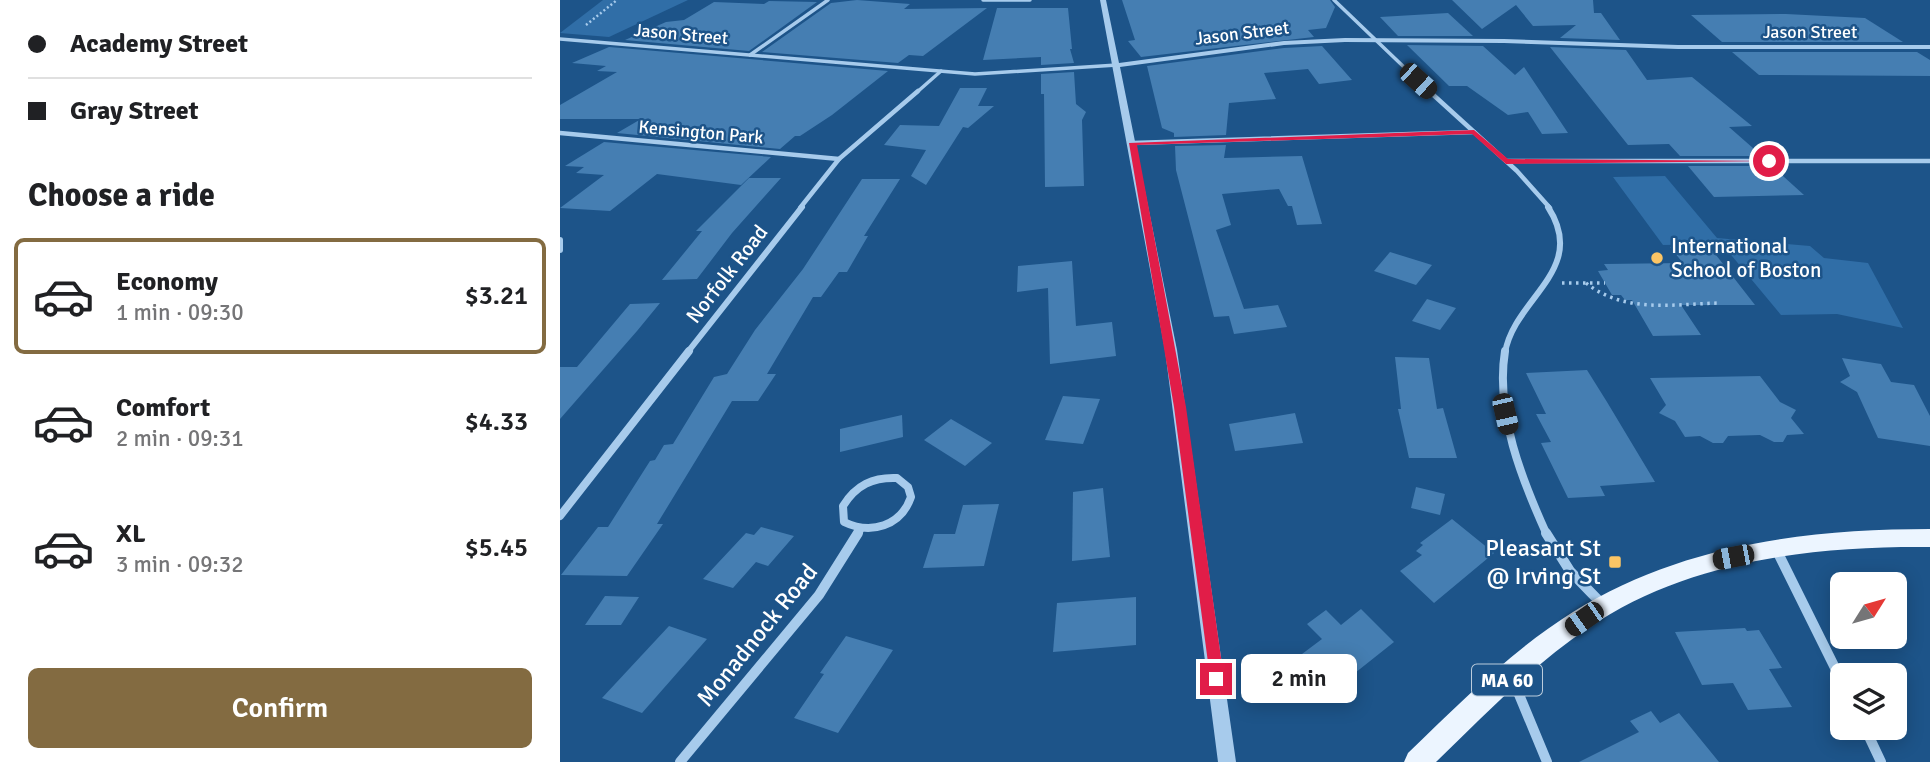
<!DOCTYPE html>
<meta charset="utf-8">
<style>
:root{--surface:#fff;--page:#f2f2f2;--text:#202124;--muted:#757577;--line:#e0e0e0;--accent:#836b41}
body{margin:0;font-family:Signika,sans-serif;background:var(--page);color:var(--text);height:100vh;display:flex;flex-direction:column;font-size:26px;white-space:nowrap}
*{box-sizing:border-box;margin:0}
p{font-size:23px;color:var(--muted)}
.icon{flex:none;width:38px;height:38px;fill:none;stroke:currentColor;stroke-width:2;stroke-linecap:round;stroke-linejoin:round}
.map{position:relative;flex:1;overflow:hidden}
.drawer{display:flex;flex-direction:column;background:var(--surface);width:560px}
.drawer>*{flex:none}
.hud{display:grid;align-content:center;height:154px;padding:0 28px;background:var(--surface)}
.needle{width:46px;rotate:53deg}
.controls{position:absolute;left:1270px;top:572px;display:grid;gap:14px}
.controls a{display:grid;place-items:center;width:77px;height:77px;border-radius:10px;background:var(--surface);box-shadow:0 4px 18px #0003;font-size:35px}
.end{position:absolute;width:32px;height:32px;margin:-16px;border:9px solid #e11d48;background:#fff;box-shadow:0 0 0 4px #fff}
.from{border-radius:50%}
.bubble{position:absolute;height:49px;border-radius:10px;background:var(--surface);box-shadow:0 4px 18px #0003;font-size:23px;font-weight:600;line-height:49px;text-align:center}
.car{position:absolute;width:21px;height:42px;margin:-21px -10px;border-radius:9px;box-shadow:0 0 5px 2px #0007;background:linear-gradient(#222 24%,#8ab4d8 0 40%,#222 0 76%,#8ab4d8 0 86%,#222 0)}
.hud b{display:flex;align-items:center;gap:24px;height:66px;font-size:26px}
.hud b+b{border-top:2px solid var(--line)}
.hud i{width:18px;height:18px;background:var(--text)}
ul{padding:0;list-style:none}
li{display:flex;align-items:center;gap:21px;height:116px;margin:0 14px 10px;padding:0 14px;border:4px solid transparent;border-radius:10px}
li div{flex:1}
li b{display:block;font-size:26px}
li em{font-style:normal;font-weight:600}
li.on{border-color:var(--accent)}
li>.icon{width:63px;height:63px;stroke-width:1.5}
h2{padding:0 28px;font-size:32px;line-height:84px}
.action{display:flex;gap:14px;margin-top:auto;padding:14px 28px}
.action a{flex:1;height:80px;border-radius:10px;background:var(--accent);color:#fff;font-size:28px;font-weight:600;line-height:80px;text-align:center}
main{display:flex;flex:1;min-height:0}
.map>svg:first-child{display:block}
</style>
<main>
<section class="drawer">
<div class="hud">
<b><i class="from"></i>Academy Street</b>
<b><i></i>Gray Street</b>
</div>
<h2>Choose a ride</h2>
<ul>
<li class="on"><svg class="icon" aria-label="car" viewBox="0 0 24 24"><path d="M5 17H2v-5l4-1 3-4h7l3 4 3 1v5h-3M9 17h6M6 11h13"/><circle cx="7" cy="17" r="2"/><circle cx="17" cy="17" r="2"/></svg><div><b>Economy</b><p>1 min · 09:30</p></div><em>$3.21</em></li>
<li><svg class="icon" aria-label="car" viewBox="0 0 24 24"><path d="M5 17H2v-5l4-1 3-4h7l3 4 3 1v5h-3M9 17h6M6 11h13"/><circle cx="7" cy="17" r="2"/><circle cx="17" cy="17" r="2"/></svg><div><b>Comfort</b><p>2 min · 09:31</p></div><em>$4.33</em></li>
<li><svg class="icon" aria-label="car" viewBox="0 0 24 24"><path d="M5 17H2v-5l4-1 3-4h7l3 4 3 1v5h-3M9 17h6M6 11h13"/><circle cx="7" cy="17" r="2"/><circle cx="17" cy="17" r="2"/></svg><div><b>XL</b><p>3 min · 09:32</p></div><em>$5.45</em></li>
</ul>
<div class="action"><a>Confirm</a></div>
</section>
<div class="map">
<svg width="1370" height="762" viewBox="0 0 1370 762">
<rect width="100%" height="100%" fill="#1d5489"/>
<g fill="#306ea7">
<polygon points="43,0 128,0 49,37 0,33"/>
<polygon points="1105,176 1157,238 1250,246 1264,258 1308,263 1343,328 1277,314 1221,315 1162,244 1103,245 1053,177"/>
</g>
<g fill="#457eb2">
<polygon points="297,0 350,4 344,9 427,8 363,56 349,55 338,63 202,52 271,3"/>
<polygon points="562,0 770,0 775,7 766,28 748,30 754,37 581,57 568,41 575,40"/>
<polygon points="892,0 1033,0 1034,13 1041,13 1060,40 1000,38 1016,25 973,26 956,5 922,29"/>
<polygon points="209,1 257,2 189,51 65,40 106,22 124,20 154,2 204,4"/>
<polygon points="437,8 508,8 512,49 510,49 514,63 481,65 481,57 423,60"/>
<polygon points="888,13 913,36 838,36 820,17"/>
<polygon points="1226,14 1305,18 1343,42 1162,42 1131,15"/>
<polygon points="847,45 923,46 955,75 964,67 1008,133 982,134 968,112 948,115 907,86 889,86"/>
<polygon points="762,46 792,80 759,84 748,69 704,73 716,99 669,103 666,135 614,137 614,133 602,128 587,66 724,48"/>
<polygon points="49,47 328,71 272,115 240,136 235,136 220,149 57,133 81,119 0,119 0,105 57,72 37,71 46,66 12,63"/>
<polygon points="990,47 1066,50 1087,80 1132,77 1192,126 1169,127 1202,156 1120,156 1109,144 1068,145"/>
<polygon points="1172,52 1357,52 1370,60 1370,76 1199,75"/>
<polygon points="514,72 516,104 526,112 522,120 524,186 485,187 484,94 481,94 481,74"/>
<polygon points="400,88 427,88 418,106 434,106 408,128 403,127 366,185 351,176 366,150 324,145 340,125 379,126"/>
<polygon points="44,142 211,157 181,185 97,174 50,211 0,208 44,175 16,173 24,167 5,166"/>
<polygon points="666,145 664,158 742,156 762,224 737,225 732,206 728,206 719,189 662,194 671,225 656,230 684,309 718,305 727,327 674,334 669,316 654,317 616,170 615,146"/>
<polygon points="1128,166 1212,166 1244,195 1154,197"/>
<polygon points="189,178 221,178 172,233 137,279 102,280 142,231 136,231"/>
<polygon points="302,179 340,179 304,236 308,236 287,272 279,272 261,297 253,297 207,374 216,374 198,401 172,401 97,524 103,524 67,576 1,575 38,527 48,527 90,461 95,460 104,445 113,444 154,377 167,374 195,330 243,269"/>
<polygon points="1149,246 1195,305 1121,305 1141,335 1093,336 1072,300 1065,300 1061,295 1052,295 1038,271 1048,270 1044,264 1123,263 1110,247"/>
<polygon points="830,252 872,265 856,285 814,271"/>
<polygon points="512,261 516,326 552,322 556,356 490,364 488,288 457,292 458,266"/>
<polygon points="867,299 896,308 880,330 852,321"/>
<polygon points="100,303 77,331 0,419 0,367 17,367 70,304"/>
<polygon points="835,357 869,358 877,409 883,408 897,458 849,458 838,409 841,409"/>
<polygon points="1282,358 1321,364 1331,382 1354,385 1370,416 1370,446 1318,438 1297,392 1280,382 1290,376"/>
<polygon points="1027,370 1047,402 1095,482 1040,486 1045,496 1008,498 981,443 991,442 976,414 986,414 966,373"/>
<polygon points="1200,376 1220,402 1236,410 1231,418 1244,434 1227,435 1223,442 1214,442 1200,435 1168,436 1163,443 1153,443 1140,436 1125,437 1115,421 1099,413 1106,405 1090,378"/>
<polygon points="503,396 540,399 523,444 485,440"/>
<polygon points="735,413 743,443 675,451 669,424"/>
<polygon points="342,415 343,437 280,452 280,429"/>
<polygon points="391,419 432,443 405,466 364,440"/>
<polygon points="856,487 885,494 880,515 851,508"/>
<polygon points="543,488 550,557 512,561 513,492"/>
<polygon points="439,504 424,566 363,568 374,534 395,534 403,505"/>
<polygon points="892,519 934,553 874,603 840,571 862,555 856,551 863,545 860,543"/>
<polygon points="201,527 234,536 208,566 196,562 173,588 143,579 186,533 194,535"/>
<polygon points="45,596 79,597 61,625 25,625"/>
<polygon points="576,597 576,645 493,652 497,603"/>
<polygon points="801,609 834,642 766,696 734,660 762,639 747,624 766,610 781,625"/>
<polygon points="109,626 147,639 82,713 42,698"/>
<polygon points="1185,628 1187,631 1199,630 1222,668 1209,669 1232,707 1188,710 1173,683 1142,685 1115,632"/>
<polygon points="286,636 333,650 278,733 234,718 264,674 260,673"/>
<polygon points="1091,711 1100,723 1119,713 1159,762 1019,762 1079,732 1070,721"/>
</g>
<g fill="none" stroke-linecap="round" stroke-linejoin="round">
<polyline stroke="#a7cbec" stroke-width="2.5" stroke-dasharray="2 2.5" stroke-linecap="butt" points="26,25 57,0"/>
<g stroke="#a7cbec" stroke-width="3.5" stroke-dasharray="2.5 4.5" stroke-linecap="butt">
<polyline points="1002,283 1045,283"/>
<path d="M 1026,283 C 1065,314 1114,304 1160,303"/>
</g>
<g stroke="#a7cbec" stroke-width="3.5">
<polyline points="423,0 470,0"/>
<polyline points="774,0 871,93"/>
<polyline points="0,39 415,74 557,65"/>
<polyline points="190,55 268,0"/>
<polyline points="356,93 381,71"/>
</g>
<g stroke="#a7cbec" stroke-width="4.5">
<polyline points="869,91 957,171 990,208"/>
<polyline points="0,133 279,159"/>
<polyline points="573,143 914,132"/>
<polyline points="946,161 1370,161"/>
<polyline points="240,208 279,159 358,91"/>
</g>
<g stroke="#a7cbec" stroke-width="6">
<polyline points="0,240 0,250"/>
<polyline points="127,353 242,207"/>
<path d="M 945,353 C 954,298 1029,270 988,207"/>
</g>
<g stroke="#a7cbec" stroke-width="8">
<path d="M 945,351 C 935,413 962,480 987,535"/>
<path d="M 337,478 L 348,487 L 351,497 C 341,526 311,535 284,522 L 283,506 C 296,485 313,477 337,478 Z"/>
<polyline points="0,516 129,351"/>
<polyline points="297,535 300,530"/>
</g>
<g stroke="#a7cbec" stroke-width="10">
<polyline points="986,533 1010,571 1043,605"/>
<polyline points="1216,549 1283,684"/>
<polyline points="953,680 987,762"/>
<polyline points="1305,728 1321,762"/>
<polyline points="120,762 259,595 298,533"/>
</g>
<polygon fill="#a7cbec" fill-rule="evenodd" points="540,0 546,0 559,63 724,41 785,38 944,39 1118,45 1370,45 1370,49 1118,49 944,43 785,42 724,45 560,67 617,350 676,762 658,762 605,350"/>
<path fill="#ecf5ff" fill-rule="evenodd" d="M 1370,529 L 1370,547 C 1252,546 1128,560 1028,628 C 972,666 924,715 876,762 L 844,762 L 848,753 C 900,703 952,650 1013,612 C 1120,545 1247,529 1370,529 Z"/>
</g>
<polygon fill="#e11d48" points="914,130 948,159 1213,161 946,164 912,134 577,145 626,407 664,679 656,687 651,685 614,407 569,143"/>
<g fill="#fbc565" stroke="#1d5489" stroke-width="2.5">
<circle cx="1097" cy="258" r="7"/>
<rect x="1048" y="555" width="14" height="14" rx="3.5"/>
</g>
<g text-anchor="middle" stroke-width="5" stroke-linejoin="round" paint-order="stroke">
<g font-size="18" fill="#fff" stroke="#1d5489">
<text x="1250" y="38">Jason Street</text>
<text transform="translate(682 33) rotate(-7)" y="6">Jason Street</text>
<text transform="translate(121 34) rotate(5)" y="6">Jason Street</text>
<text transform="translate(141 132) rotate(5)" y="6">Kensington Park</text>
</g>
<rect fill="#1d5489" stroke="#bbccdc" stroke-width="2" x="912" y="664.5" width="70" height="31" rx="5"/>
<g font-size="19" font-weight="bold" fill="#fff">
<text x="947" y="687">MA 60</text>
</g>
<g font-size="21" fill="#fff" stroke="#1d5489" text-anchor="start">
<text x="1111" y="253">International<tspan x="1111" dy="24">School of Boston</tspan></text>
</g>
<g font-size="21" fill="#fff" stroke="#1d5489">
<text transform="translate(167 274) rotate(-52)" y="7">Norfolk Road</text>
</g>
<g font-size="24" fill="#fff" stroke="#1d5489" text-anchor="end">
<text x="1041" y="556">Pleasant St<tspan x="1041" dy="28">@ Irving St</tspan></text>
</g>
<g font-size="24" fill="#fff" stroke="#1d5489">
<text transform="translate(197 635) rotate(-51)" y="8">Monadnock Road</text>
</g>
</g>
</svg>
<div class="controls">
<a><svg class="needle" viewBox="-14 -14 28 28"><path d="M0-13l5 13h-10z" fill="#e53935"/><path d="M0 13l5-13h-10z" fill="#757577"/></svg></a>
<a><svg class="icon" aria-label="layers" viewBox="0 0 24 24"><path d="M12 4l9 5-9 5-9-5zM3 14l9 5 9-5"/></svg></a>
</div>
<i class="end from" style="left:1209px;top:161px"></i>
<i class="end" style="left:656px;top:679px"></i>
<div class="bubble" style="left:681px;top:654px;width:116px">2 min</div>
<i class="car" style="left:858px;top:81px;rotate:132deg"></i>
<i class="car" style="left:945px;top:414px;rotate:167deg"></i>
<i class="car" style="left:1173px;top:557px;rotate:259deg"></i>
<i class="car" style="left:1024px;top:619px;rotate:235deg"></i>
</div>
</main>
